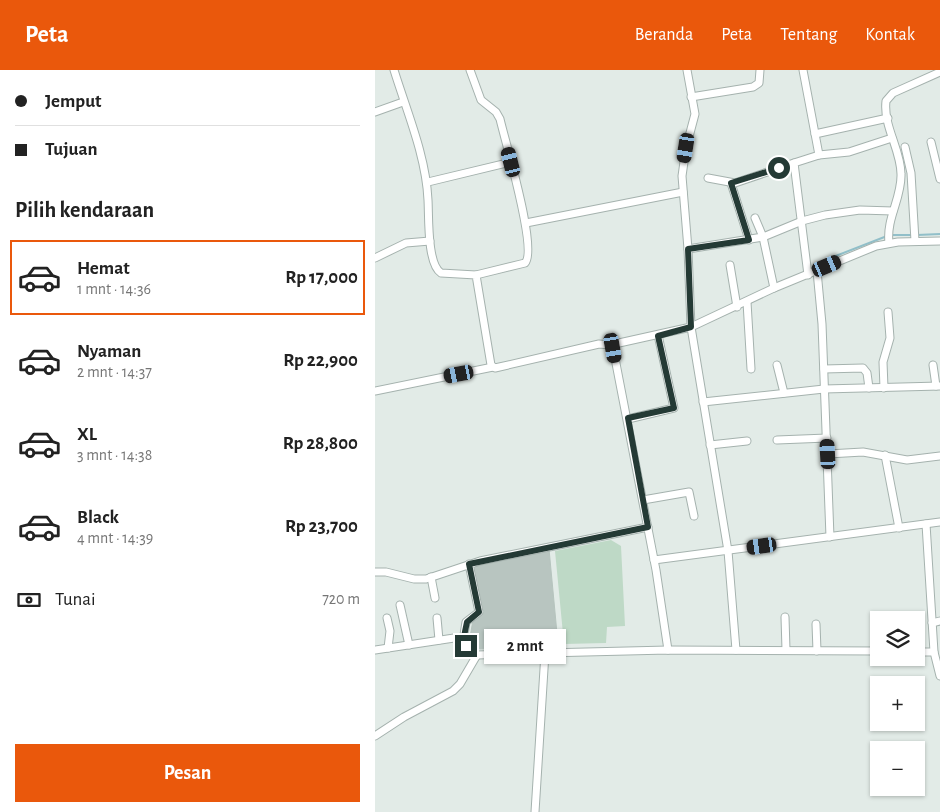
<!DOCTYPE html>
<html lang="id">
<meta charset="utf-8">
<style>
:root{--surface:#fff;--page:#f2f2f2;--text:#222;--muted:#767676;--line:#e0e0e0;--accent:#ea580c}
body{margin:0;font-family:"Alegreya Sans",sans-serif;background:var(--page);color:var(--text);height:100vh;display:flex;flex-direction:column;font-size:19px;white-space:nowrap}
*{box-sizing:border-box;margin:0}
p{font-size:16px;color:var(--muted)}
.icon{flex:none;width:28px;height:28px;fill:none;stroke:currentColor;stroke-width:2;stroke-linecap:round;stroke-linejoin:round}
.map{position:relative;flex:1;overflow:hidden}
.side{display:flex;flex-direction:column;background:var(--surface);width:375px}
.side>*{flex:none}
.hud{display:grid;align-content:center;height:110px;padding:0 15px;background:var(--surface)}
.fabs{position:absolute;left:495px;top:541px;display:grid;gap:10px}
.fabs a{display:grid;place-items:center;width:55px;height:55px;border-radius:0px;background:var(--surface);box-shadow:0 1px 4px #0004;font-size:25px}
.end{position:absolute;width:22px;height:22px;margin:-11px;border:6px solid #243a35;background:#fff;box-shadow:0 0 0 2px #fff}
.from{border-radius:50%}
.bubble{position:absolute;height:35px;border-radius:0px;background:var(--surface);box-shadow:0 1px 4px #0004;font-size:16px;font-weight:700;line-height:35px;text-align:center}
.car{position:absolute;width:15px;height:30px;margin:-15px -8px;border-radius:6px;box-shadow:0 0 4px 1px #0007;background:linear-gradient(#222 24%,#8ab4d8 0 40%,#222 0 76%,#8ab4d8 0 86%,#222 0)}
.hud b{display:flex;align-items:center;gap:18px;height:48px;font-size:19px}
.hud b+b{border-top:1px solid var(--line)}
.hud i{width:12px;height:12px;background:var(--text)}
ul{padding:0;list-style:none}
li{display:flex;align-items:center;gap:15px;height:75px;margin:0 10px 8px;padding:0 5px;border:2px solid transparent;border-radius:0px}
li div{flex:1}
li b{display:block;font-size:19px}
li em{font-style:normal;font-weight:700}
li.on{border-color:var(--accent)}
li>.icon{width:45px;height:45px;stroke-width:1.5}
h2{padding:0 15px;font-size:22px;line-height:60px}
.pay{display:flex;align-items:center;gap:12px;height:55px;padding:0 15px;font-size:19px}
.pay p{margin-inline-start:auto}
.button{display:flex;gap:10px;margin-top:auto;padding:10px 15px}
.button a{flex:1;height:58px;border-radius:0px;background:var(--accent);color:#fff;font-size:20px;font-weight:700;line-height:58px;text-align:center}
header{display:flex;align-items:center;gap:30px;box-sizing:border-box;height:70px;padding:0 25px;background:var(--accent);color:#fff}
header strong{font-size:24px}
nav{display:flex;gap:28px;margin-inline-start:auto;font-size:18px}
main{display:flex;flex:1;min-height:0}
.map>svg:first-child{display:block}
</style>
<header>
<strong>Peta</strong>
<nav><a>Beranda</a><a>Peta</a><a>Tentang</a><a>Kontak</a></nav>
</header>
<main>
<section class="side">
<div class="hud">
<b><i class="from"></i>Jemput</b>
<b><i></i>Tujuan</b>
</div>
<h2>Pilih kendaraan</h2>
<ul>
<li class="on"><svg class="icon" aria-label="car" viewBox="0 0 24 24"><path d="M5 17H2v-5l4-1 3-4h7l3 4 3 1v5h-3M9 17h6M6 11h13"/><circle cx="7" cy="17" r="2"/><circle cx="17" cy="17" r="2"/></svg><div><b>Hemat</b><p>1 mnt · 14:36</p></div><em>Rp 17,000</em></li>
<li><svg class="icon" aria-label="car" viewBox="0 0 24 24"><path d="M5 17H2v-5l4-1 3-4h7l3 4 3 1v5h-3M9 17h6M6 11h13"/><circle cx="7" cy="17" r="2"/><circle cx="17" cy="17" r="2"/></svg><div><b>Nyaman</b><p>2 mnt · 14:37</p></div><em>Rp 22,900</em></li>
<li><svg class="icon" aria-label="car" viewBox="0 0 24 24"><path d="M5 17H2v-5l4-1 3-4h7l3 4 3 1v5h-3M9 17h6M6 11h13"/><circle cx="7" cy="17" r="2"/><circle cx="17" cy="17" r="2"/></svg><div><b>XL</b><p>3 mnt · 14:38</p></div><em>Rp 28,800</em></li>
<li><svg class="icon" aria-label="car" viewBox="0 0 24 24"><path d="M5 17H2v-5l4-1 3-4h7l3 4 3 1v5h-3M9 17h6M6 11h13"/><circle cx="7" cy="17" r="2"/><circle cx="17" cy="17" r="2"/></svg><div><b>Black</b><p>4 mnt · 14:39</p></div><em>Rp 23,700</em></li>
</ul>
<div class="pay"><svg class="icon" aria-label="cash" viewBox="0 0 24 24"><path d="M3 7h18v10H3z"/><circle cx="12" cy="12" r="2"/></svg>Tunai<p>720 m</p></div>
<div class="button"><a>Pesan</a></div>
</section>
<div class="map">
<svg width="565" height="742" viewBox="0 0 565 742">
<rect width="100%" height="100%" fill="#e2ebe7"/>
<polygon fill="#bed9c6" points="236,470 246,476 250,556 232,557 231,573 189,574 180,481"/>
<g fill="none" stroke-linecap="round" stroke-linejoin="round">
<g stroke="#91bfc9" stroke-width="2">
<polyline points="517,165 537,165"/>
<polyline points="542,165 565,164"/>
<polyline points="458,187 512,166"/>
</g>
</g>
<polygon fill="#b8c5c0" stroke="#b6c4be" points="174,479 183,574 105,579 94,573 98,550 109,542 97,494"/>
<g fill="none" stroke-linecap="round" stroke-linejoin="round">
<defs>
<g id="minor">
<path d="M 19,0 C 32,42 51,86 53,130 C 54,147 52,194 66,203 L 101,205 L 116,295 L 120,298 L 224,274 L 235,275 L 238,278 L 281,500 L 293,580"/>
<path d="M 95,0 L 106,30 L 121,42 L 125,49 C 130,71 163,180 150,193 L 101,205"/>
<polyline points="428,0 444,85 419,93 433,205"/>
<polyline points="316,27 378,17 384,13 385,0"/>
<polyline points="0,42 28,32"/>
<polyline points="440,64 513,48"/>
<polyline points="556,72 565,109"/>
<polyline points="530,77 536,103 540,171"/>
<polyline points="444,85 474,82 517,68"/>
<polyline points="333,108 360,113 419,93"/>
<polyline points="53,112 136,92"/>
<polyline points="356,113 374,170"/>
<polyline points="380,148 388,167 399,218"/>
<polyline points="151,153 308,122"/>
<path d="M 514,173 C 511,148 527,128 526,104 C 526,80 508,56 511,31 L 518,23 L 565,2"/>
<polyline points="313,179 388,167 427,151 450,145 485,140 518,141"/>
<polyline points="0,188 31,173 55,171"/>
<polyline points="355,195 362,237"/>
<polyline points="442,201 447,254 455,467"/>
<polyline points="372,232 376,299"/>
<polyline points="235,275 316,257 313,179 307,106 311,78 320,44 312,0"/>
<polyline points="402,295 409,323"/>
<polyline points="558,295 561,316"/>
<polyline points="449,299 488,298 492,303 494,318"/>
<polyline points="509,318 508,292 515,268 513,242"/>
<polyline points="0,321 118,297"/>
<polyline points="328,332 449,319 565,316"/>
<polyline points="253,349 299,338 283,265"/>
<polyline points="402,370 452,368"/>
<polyline points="335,375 372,371"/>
<polyline points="453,384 488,382 532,390 565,386"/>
<polyline points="510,385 524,458"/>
<polyline points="268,430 314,422 319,446"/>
<polyline points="551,454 559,582"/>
<polyline points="279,490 565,452"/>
<polyline points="0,502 11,502 39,509 51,509 105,491 273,457"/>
<polyline points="56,507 60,528"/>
<polyline points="25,535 34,575"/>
<polyline points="410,547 411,580"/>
<polyline points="12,548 15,561 13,578"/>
<polyline points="62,548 64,570"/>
<polyline points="557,553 565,551"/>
<polyline points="441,554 442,581"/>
<polyline points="88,571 91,552 104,542 94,494"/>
<path d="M 0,580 L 79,568 C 89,569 94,580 102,585 L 170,583"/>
<polyline points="361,580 353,481 316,257 399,218 501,176 523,172 565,171"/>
<polyline points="541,582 559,582 565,606"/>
<polyline points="0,666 29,647 78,621 85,614 102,585"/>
<polyline points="160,742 170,583 293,580 504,581"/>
</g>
</defs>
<use href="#minor" stroke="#a5b2ae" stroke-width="9"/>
<use href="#minor" stroke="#fff" stroke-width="7"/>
</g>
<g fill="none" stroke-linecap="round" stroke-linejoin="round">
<polyline stroke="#243a35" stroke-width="6" points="91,576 88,571 92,552 104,542 94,494 273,457 253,348 299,338 283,266 316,257 313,179 374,170 356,113 404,98"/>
</g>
</svg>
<div class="fabs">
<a><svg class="icon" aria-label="layers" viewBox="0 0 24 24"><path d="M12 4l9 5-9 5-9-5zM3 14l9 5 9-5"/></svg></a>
<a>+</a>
<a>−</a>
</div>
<i class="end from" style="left:404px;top:98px"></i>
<i class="end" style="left:91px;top:576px"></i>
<div class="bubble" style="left:109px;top:559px;width:82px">2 mnt</div>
<i class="car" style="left:311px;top:78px;rotate:189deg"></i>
<i class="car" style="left:136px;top:92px;rotate:346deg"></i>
<i class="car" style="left:452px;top:196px;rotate:67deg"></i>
<i class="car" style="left:238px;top:278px;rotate:170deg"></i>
<i class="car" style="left:84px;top:304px;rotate:259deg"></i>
<i class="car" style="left:453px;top:384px;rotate:357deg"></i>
<i class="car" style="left:387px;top:476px;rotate:262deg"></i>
</div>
</main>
